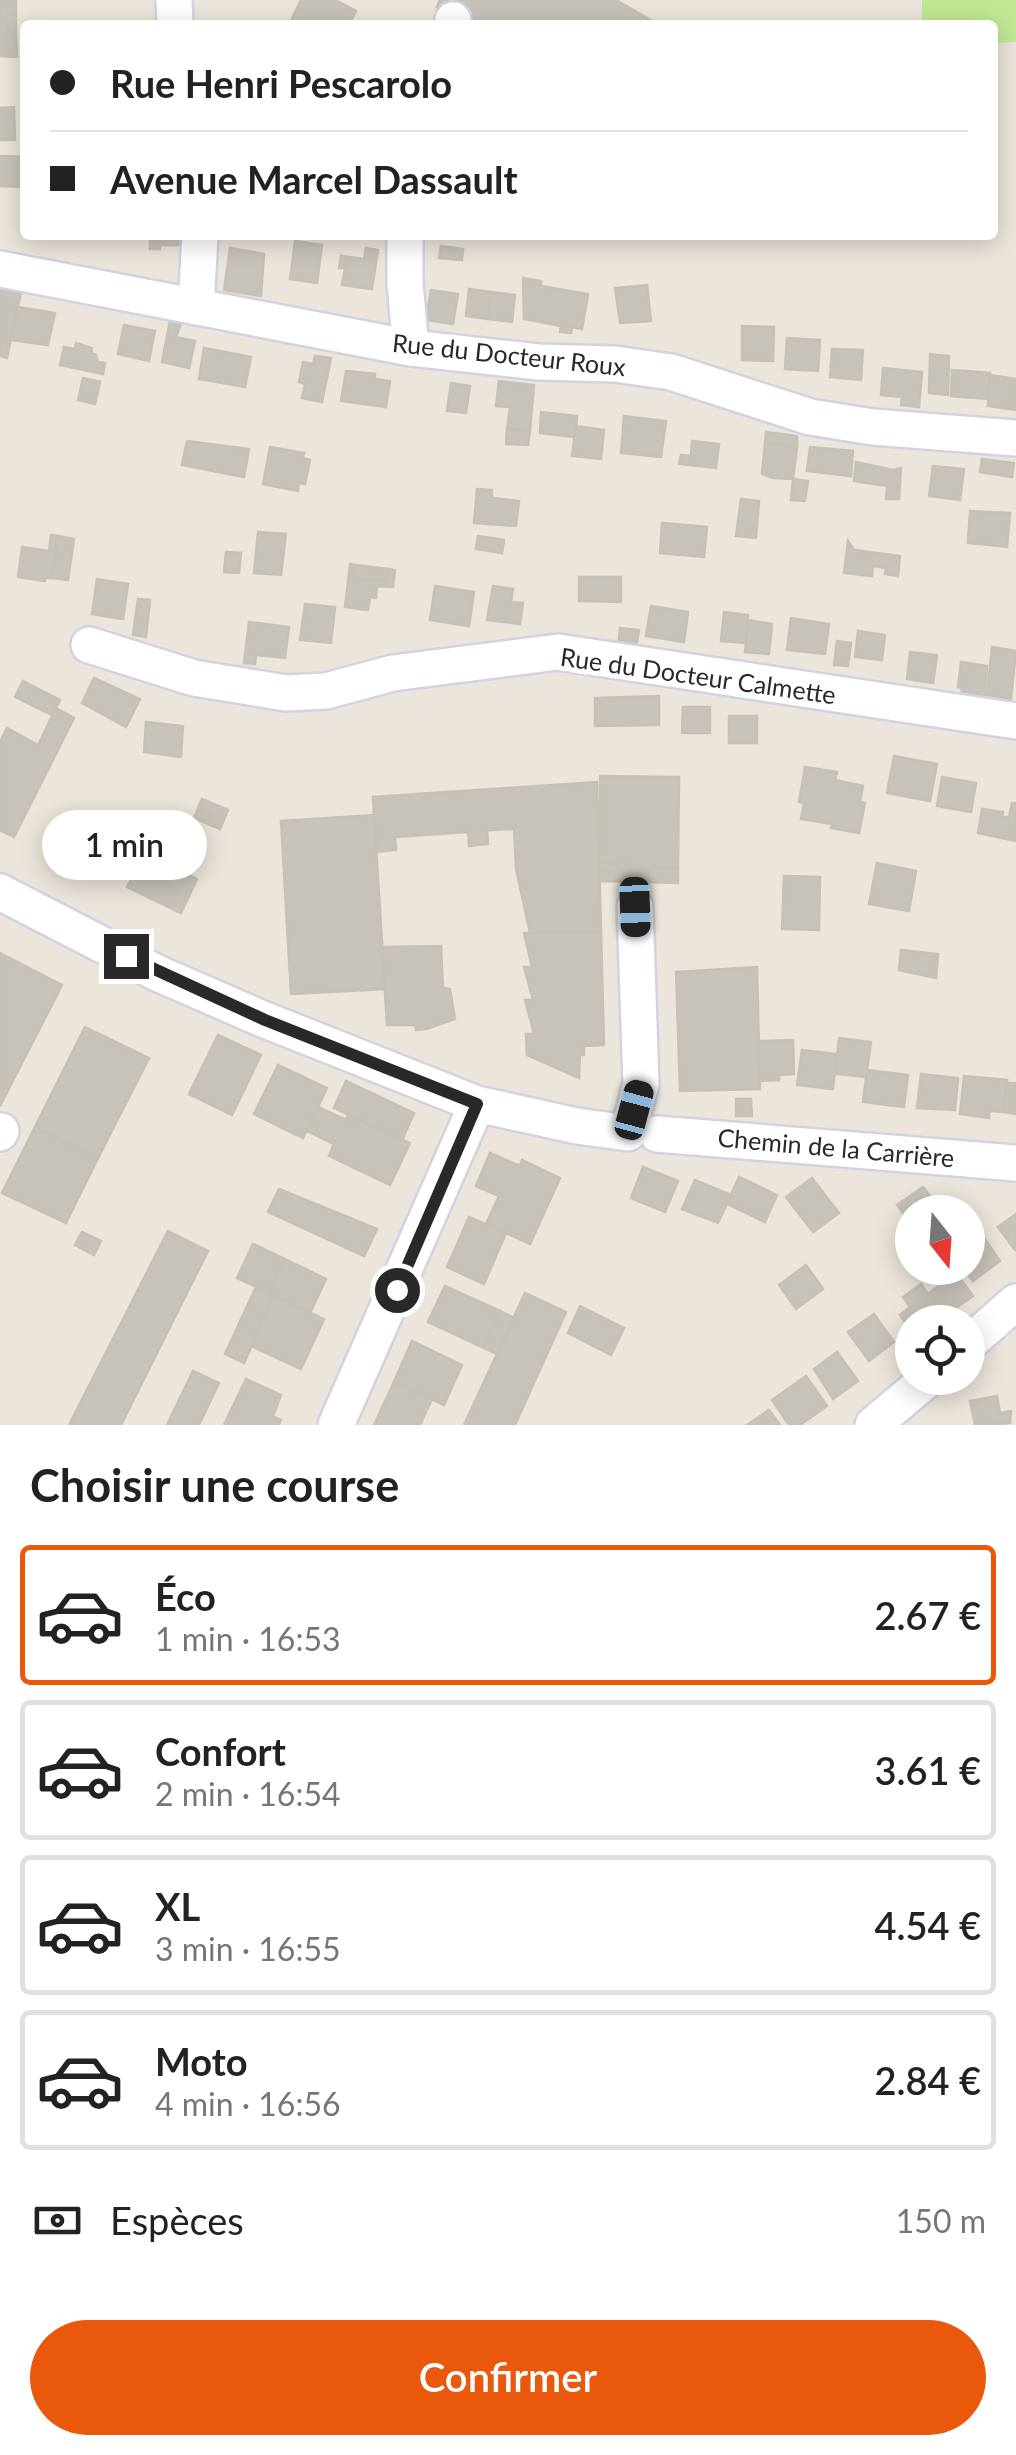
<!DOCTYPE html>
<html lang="fr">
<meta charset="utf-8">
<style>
:root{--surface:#fff;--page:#f2f2f2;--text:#222;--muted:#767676;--line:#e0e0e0;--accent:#ea580c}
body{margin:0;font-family:Lato,sans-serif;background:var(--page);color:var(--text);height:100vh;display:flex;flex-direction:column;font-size:38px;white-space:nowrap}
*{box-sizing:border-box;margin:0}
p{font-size:32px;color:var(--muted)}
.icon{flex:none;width:55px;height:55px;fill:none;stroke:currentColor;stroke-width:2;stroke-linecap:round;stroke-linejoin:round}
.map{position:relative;height:1425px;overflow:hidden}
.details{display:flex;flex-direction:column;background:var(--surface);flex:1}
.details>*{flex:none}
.guide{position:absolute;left:20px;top:20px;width:978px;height:220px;border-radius:10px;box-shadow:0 5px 25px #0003;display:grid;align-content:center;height:220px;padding:0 30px;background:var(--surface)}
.needle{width:65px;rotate:163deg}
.fabs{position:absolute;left:895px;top:1195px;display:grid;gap:20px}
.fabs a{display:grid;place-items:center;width:90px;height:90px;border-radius:50%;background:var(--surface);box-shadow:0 5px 25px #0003;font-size:50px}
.end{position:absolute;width:45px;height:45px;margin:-22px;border:12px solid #292929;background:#fff;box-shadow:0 0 0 5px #fff}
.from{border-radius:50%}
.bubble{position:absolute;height:70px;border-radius:35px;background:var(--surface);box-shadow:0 5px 25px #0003;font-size:32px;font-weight:600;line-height:70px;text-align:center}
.car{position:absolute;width:30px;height:60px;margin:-30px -15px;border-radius:12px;box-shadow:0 0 8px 2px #0007;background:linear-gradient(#222 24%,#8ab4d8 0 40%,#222 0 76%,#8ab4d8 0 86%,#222 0)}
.guide b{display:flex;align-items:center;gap:35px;height:95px;font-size:38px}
.guide b+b{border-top:2px solid var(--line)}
.guide i{width:25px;height:25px;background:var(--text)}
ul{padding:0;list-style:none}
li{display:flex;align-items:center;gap:30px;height:140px;margin:0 20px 15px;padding:0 10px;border:5px solid var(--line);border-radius:10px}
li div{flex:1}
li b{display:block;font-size:38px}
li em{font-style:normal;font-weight:600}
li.selected{border-color:var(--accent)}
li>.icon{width:90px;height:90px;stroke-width:1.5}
h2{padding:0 30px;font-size:45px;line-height:120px}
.pay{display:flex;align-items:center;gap:25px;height:110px;padding:0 30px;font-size:38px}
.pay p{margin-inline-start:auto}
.primary-button{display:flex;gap:20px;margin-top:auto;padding:20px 30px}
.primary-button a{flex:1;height:115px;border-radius:60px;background:var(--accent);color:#fff;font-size:40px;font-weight:600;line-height:115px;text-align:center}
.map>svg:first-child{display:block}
</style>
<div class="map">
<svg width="1016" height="1425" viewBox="0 0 1016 1425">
<rect width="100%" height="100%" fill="#ebe5db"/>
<polygon fill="#c0e894" points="922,0 1016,0 1016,42 993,43 992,25 922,25"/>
<g fill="#c7c3ba" stroke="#c6c1b5" stroke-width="2.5">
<rect x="0" y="0" width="16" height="33"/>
<polygon points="301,0 335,0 356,11 349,25 289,25"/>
<polygon points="440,0 616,0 659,25 471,25 437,7"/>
<polygon points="0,33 16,33 17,57 0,56"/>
<polygon points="14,107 15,140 0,140 0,108"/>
<polygon points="0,156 25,157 25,187 0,186"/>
<polygon points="150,235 192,235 191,245 160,245 160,249 150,249"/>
<polygon points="295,241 322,245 317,283 290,279"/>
<polygon points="441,246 463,249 462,260 439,258"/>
<polygon points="230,248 264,254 261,296 224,290"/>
<polygon points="366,248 378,250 372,289 342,285 345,268 339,268 341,256 364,259"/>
<polygon points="523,278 541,281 541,286 588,294 582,329 572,327 571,333 560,332 561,326 524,319"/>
<polygon points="0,283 22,287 7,358 0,356"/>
<polygon points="647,285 651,321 620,323 615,288"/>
<polygon points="469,289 491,292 488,319 466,316"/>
<polygon points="431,290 458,294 453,324 426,320"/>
<polygon points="491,292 515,295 512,322 488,319"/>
<polygon points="18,307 55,313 48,345 10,340"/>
<polygon points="171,316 183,318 176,337 195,341 189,368 162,362"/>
<polygon points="124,325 155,331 149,361 118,354"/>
<polygon points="742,326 774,327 773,361 742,360"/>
<polygon points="787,338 820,340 818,371 785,369"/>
<polygon points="76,343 92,348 91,353 96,355 98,362 105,363 103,374 60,365 64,347 75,349"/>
<polygon points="204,348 251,357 245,387 199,379"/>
<polygon points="832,349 863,350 861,380 830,377"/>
<polygon points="930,354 949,356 948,395 929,393"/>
<polygon points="315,356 331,358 322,402 302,398 305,384 299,382 303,362 313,364"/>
<polygon points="883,368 922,372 919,407 901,405 902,397 881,395"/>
<polygon points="952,370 990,373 988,399 951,396"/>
<polygon points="346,371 375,374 375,379 390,381 386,407 341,401"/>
<polygon points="990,375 1016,379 1016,410 988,406"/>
<polygon points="83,378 100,382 95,404 78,400"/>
<polygon points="499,381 534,385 530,431 507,429 510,407 496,406"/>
<polygon points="451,383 470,386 466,413 447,411"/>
<polygon points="541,412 577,416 575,437 540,433"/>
<polygon points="624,416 666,421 661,457 621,453"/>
<polygon points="576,426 604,430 601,459 572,456"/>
<polygon points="507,429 530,431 528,445 506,444"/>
<polygon points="766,432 797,436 797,447 765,443"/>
<polygon points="187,441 249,449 244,477 182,465"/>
<polygon points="692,441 719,444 716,468 679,464 681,455 691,456"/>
<polygon points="765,443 797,447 793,479 773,478 762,474"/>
<polygon points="270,447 304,453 303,458 310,460 305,484 299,483 298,491 263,484"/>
<polygon points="810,447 853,451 851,476 807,471"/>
<polygon points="982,459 1014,463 1012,477 980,472"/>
<polygon points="856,462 893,470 901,468 899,499 886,499 887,486 854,481"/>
<polygon points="933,466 964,469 960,500 929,496"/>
<polygon points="793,479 808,481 805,501 791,500"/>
<polygon points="477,489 492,490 492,498 519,501 516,526 474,523"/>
<polygon points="741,499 759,501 756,538 736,536"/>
<polygon points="970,511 1010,513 1007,547 968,543"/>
<polygon points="662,523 707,527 704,557 660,553"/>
<polygon points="258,532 286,534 281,575 254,573"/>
<polygon points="51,535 58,536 52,578 45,578 45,581 18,577 22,547 49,551"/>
<polygon points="58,536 74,539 68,580 52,578"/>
<polygon points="478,536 504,540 502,553 476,549"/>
<polygon points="848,541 854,550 900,556 898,576 885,574 886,568 873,566 872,576 844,573"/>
<polygon points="226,552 241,553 239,573 224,572"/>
<polygon points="350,564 355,565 354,579 387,580 389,569 395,570 393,587 377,586 376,598 370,597 368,610 345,607"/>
<polygon points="355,565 389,569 387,580 354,579"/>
<polygon points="579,577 621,577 621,602 579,601"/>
<polygon points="97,579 128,584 123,619 92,614"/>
<polygon points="435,586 474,592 469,626 430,620"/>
<polygon points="493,586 513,589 511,602 523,603 520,624 487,620"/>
<polygon points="138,599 150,600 146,637 133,635"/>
<polygon points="305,604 335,607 331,643 300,640"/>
<polygon points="651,606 688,612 684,642 646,636"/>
<polygon points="724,612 748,615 746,643 721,641"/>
<polygon points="791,618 829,624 825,654 787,650"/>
<polygon points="748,620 772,624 769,654 745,652"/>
<polygon points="249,622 289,627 285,658 256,655 255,664 244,663"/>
<polygon points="620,628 639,630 636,648 618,646"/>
<polygon points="858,631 885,635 882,660 855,657"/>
<polygon points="837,641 851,643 848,666 834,665"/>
<polygon points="992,647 1016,651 1011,699 987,695"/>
<polygon points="910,652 937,655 933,683 907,679"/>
<polygon points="961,662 987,666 984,702 961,700 962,688 958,687"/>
<polygon points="94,678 140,699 126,727 82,703"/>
<polygon points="23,681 60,700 52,715 15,697"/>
<polygon points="659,696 659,725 595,726 595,698"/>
<polygon points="683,707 710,707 710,733 682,733"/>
<polygon points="56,708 74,718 14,837 0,830 0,742 7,728 38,745"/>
<rect x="729" y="716" width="28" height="27"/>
<polygon points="146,722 183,726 181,757 144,752"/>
<polygon points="894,756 937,764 930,801 887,793"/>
<polygon points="805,767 837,772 835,780 863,786 860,802 865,803 859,833 831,828 832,824 801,819 804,803 799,802"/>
<polygon points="600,776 679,777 678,868 600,863"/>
<polygon points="942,777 976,783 971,812 937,806"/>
<polygon points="597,782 601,931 530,933 516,869 514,829 487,830 488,844 469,846 468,832 395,837 396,850 376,852 373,797"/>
<polygon points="202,799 228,810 220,829 194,818"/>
<polygon points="1012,803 1016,803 1016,841 978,833 982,809 1003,812 1002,817 1009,817"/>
<polygon points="374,815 385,989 291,994 281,821"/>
<polygon points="145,853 197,879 181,913 127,887"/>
<polygon points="600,863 678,868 599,871"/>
<polygon points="877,863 916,871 909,911 869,904"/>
<polygon points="678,868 678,883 599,881 599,871"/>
<polygon points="784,876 820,877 819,930 782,929"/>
<polygon points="601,931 604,1045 584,1046 584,1055 580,1055 579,1078 527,1055 526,1034 534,1034 525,1000 533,1000 524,967 532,967 524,933"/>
<polygon points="441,946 443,988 450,989 455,1019 426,1029 416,1030 415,1025 387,1025 382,947"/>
<polygon points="901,950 938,954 936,978 899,970"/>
<polygon points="0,953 62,985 0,1106"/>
<polygon points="757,967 760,1089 680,1091 676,972"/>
<polygon points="85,1027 149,1058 98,1158 35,1127"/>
<polygon points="218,1035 261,1055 232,1115 189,1094"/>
<polygon points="839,1038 871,1042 866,1077 835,1074"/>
<polygon points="793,1040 794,1074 779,1075 779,1080 759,1081 758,1041"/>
<polygon points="802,1050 837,1054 833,1089 797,1085"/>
<polygon points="278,1065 327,1088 303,1138 254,1114"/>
<polygon points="867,1070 908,1075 904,1107 863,1102"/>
<polygon points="921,1074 958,1078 955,1110 917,1108"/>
<polygon points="964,1076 1007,1080 1004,1112 989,1111 989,1118 960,1114"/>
<polygon points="346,1081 414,1113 402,1140 334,1108"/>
<polygon points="1006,1083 1016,1083 1016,1114 1004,1112"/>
<polygon points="736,1099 751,1099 752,1116 736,1116"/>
<polygon points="318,1107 346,1120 348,1115 410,1143 390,1185 329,1156 334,1144 307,1131"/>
<polygon points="35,1127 98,1158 66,1223 2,1193"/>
<polygon points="490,1153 520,1166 522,1160 560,1178 530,1244 486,1224 499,1196 476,1186"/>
<polygon points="643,1167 678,1181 665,1212 631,1198"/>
<polygon points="739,1177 777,1195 765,1222 727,1204"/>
<polygon points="812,1178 839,1213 813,1232 786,1197"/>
<polygon points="695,1180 731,1195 718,1223 682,1209"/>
<polygon points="923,1187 942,1212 912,1212 912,1225 897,1205"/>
<polygon points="279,1189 377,1229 364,1256 268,1212"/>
<polygon points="1016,1214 1016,1250 1015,1250 998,1227"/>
<polygon points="469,1217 506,1233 484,1284 447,1267"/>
<polygon points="168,1231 208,1251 121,1425 69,1425"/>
<polygon points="82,1232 101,1241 94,1255 75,1245"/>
<polygon points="982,1235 1000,1261 973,1281 963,1268 968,1268 968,1245"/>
<polygon points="253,1244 285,1259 269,1293 237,1278"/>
<polygon points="285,1259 326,1279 310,1313 269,1293"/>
<polygon points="806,1265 823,1289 796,1309 779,1285"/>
<polygon points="956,1273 973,1296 946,1315 929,1293"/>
<polygon points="921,1284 944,1318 937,1322 912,1322 912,1333 900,1315 910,1307 903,1297"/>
<polygon points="445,1286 500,1311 484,1348 428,1322"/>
<polygon points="256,1287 274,1296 244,1363 225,1354"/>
<polygon points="525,1293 566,1312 515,1425 464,1425"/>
<polygon points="274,1296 324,1319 301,1369 251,1346"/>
<polygon points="580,1306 624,1328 611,1355 568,1333"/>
<polygon points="500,1311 514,1318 497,1354 484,1348"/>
<polygon points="874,1314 894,1342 869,1361 848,1332"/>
<polygon points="412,1341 462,1365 444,1405 394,1382"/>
<polygon points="837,1352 858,1381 833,1399 814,1369"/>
<polygon points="193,1371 219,1383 199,1425 167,1425"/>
<polygon points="806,1376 827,1406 800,1425 789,1425 772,1400"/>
<polygon points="246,1379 281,1395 273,1416 281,1420 279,1425 224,1425"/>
<polygon points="394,1382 432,1399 420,1425 374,1425"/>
<polygon points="997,1396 1000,1413 1011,1411 1010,1423 975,1425 970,1401"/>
<polygon points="769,1410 780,1425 747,1425"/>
</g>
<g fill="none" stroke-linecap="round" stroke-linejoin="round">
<defs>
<g id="minor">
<polyline points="174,0 175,25"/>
<polyline points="453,20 453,25"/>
<polyline points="405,235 405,284 411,348"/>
<polyline points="0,269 411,348 539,362 615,364 671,372 810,417 873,427 1016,438"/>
<polyline points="196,307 200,235"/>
<polyline points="89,645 194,678 286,693 326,691 393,673 558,652 1016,721"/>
<polyline points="0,892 157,973 265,1020 477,1104 577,1126 628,1133 641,1084 635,907"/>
<polyline points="0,1133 1,1131"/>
<polyline points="657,1134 1016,1163"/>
<polyline points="968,1344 1016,1302"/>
<polyline points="336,1425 477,1104"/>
<polyline points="873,1425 929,1378"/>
</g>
</defs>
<use href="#minor" stroke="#d1d3e2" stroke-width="40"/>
<use href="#minor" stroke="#fff" stroke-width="35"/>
</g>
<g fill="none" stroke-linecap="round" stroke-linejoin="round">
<polyline stroke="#292929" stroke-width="12" points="126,956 265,1020 477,1104 397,1290"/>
</g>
<g text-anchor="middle" stroke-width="10" stroke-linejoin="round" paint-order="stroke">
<g font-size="25" fill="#292929" stroke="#fff">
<text transform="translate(509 355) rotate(6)" y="9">Rue du Docteur Roux</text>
<text transform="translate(698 676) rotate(8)" y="9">Rue du Docteur Calmette</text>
<text transform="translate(836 1148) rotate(5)" y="9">Chemin de la Carrière</text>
</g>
</g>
</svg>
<div class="fabs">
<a><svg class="needle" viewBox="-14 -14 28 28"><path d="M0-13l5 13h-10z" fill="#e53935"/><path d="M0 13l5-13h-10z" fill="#767676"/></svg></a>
<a><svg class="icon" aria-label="locate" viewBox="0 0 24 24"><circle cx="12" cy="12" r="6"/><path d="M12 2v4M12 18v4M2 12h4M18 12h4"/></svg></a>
</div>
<i class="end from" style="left:397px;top:1290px"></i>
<i class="end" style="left:126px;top:956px"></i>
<div class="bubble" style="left:42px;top:810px;width:165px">1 min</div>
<i class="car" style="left:635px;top:907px;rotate:178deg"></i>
<i class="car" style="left:634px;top:1110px;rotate:15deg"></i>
<div class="guide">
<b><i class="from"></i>Rue Henri Pescarolo</b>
<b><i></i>Avenue Marcel Dassault</b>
</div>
</div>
<section class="details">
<h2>Choisir une course</h2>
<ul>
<li class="selected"><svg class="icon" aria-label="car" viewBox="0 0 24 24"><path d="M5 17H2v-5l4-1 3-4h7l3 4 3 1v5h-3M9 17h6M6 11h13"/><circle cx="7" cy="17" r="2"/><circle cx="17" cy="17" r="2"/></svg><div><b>Éco</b><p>1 min · 16:53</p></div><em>2.67 €</em></li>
<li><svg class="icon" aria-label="car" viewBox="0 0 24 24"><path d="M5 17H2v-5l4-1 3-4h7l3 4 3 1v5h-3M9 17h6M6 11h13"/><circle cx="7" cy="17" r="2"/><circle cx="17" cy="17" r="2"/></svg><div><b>Confort</b><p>2 min · 16:54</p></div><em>3.61 €</em></li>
<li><svg class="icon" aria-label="car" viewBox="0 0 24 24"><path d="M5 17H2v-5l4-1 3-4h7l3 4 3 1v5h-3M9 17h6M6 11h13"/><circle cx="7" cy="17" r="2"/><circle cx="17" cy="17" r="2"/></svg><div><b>XL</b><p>3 min · 16:55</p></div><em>4.54 €</em></li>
<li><svg class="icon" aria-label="car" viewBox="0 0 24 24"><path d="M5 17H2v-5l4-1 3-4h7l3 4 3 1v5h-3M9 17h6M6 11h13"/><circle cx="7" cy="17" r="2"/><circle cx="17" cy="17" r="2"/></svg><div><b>Moto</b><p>4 min · 16:56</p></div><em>2.84 €</em></li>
</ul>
<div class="pay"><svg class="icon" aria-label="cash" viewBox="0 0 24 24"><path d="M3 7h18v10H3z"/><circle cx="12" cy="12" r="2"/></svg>Espèces<p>150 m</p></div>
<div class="primary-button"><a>Confirmer</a></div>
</section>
